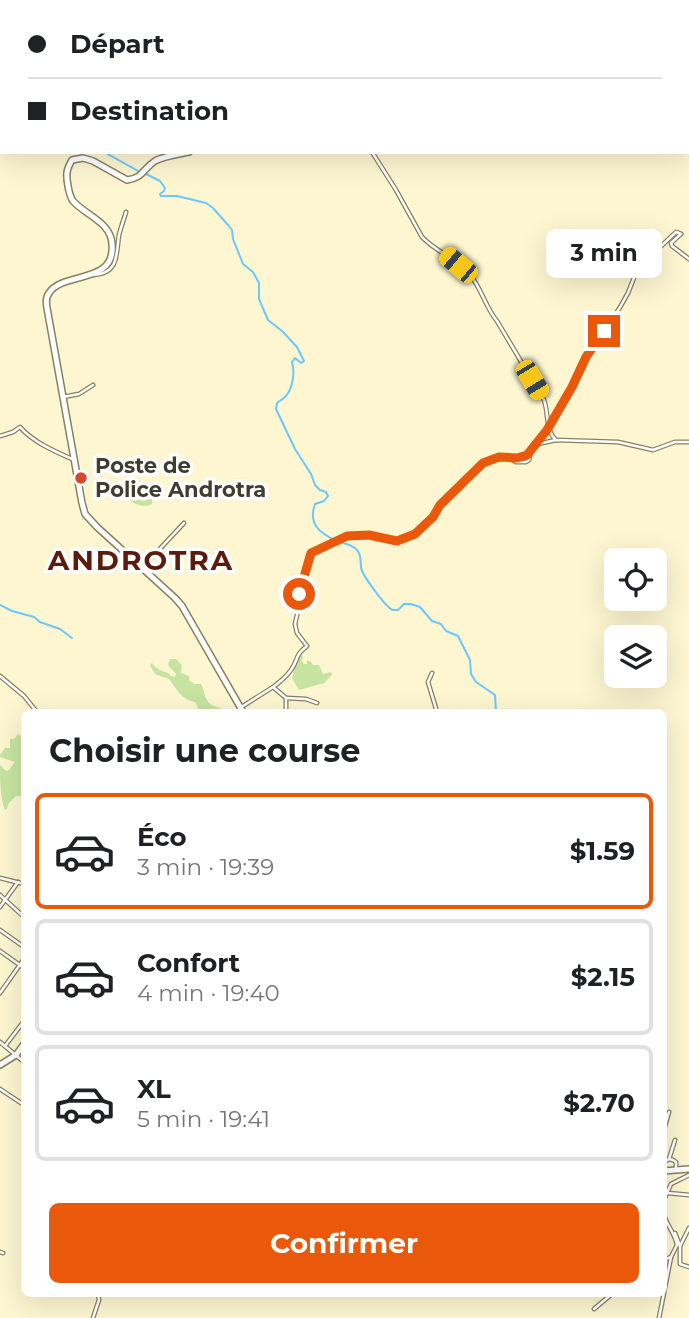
<!DOCTYPE html>
<html lang="fr">
<meta charset="utf-8">
<style>
:root{--surface:#fff;--page:#f6f6f6;--text:#202124;--muted:#757577;--line:#e0e0e0;--accent:#ea580c}
body{margin:0;font-family:Montserrat,sans-serif;background:var(--page);color:var(--text);height:100vh;display:flex;flex-direction:column;font-size:26px;white-space:nowrap}
*{box-sizing:border-box;margin:0}
p{font-size:23px;color:var(--muted)}
.icon{flex:none;width:38px;height:38px;fill:none;stroke:currentColor;stroke-width:2;stroke-linecap:round;stroke-linejoin:round}
.map{position:relative;flex:1;overflow:hidden}
.panel{position:absolute;left:21px;top:709px;width:646px;height:588px;display:flex;flex-direction:column;background:var(--surface);border-radius:10px;box-shadow:0 7px 28px #0002}
.panel>*{flex:none}
.hud{position:absolute;left:0px;top:0px;width:690px;height:154px;box-shadow:0 7px 28px #0002;display:grid;align-content:center;height:154px;padding:0 28px;background:var(--surface)}
.tools{position:absolute;left:604px;top:548px;display:grid;gap:14px}
.tools a{display:grid;place-items:center;width:63px;height:63px;border-radius:10px;background:var(--surface);box-shadow:0 7px 28px #0002;font-size:35px}
.end{position:absolute;width:32px;height:32px;margin:-16px;border:9px solid #ea580c;background:#fff;box-shadow:0 0 0 4px #fff}
.from{border-radius:50%}
.bubble{position:absolute;height:49px;border-radius:10px;background:var(--surface);box-shadow:0 7px 28px #0002;font-size:23px;font-weight:700;line-height:49px;text-align:center}
.car{position:absolute;width:21px;height:42px;margin:-21px -10px;border-radius:9px;box-shadow:0 0 5px 2px #0007;background:linear-gradient(#f5c518 24%,#345 0 40%,#f5c518 0 76%,#345 0 86%,#f5c518 0)}
.hud b{display:flex;align-items:center;gap:24px;height:66px;font-size:26px}
.hud b+b{border-top:2px solid var(--line)}
.hud i{width:18px;height:18px;background:var(--text)}
ul{padding:0;list-style:none}
li{display:flex;align-items:center;gap:21px;height:116px;margin:0 14px 10px;padding:0 14px;border:4px solid var(--line);border-radius:10px}
li div{flex:1}
li b{display:block;font-size:26px}
li em{font-style:normal;font-weight:700}
li.current{border-color:var(--accent)}
li>.icon{width:63px;height:63px;stroke-width:1.5}
h2{padding:0 28px;font-size:32px;line-height:84px}
.cta{display:flex;gap:14px;margin-top:auto;padding:14px 28px}
.cta a{flex:1;height:80px;border-radius:10px;background:var(--accent);color:#fff;font-size:28px;font-weight:700;line-height:80px;text-align:center}
.map>svg:first-child{display:block}
</style>
<div class="map">
<svg width="689" height="1318" viewBox="0 0 689 1318">
<rect width="100%" height="100%" fill="#fdf6d1"/>
<g fill="#c6e4a0">
<path d="M 138,479 L 140,480 L 139,483 C 148,488 154,493 152,504 C 140,510 130,501 121,494 L 129,484 Z"/>
<polygon points="298,654 303,656 302,661 304,664 307,664 307,660 311,662 313,665 319,665 323,674 331,672 332,675 324,683 299,690 292,678"/>
<path d="M 170,659 L 176,659 L 182,665 L 181,673 L 189,676 L 189,680 L 194,684 L 201,684 C 205,692 205,703 214,706 C 218,707 221,708 225,710 L 225,712 L 200,712 L 195,702 C 182,700 177,690 169,679 C 157,674 156,678 150,665 L 152,663 C 155,668 162,671 168,673 L 171,676 L 175,677 L 176,674 L 168,665 Z"/>
<path d="M 18,734 L 24,739 L 24,796 L 16,796 L 8,804 L 7,809 L 5,810 C 0,797 0,780 0,765 L 6,771 L 9,770 L 15,762 L 0,757 L 0,755 L 5,748 L 10,748 L 10,739 L 14,739 Z"/>
</g>
<g fill="none" stroke-linecap="round" stroke-linejoin="round">
<g stroke="#6bc8fd" stroke-width="2">
<polyline points="525,0 526,2"/>
<polyline points="688,123 689,123"/>
<polyline points="0,147 2,146"/>
<polyline points="104,152 140,172"/>
<path d="M 146,174 L 160,181 L 165,188 L 164,191 L 160,194 L 161,196 L 177,196 L 206,203 L 213,208 L 228,225 L 232,230 L 233,239 L 243,264 L 253,272 L 259,283 L 259,299 L 268,320 L 282,331 L 297,347 L 304,361 L 301,363 L 295,358 L 292,362 C 295,372 293,388 286,396 C 283,399 280,401 277,403 L 276,409 L 295,449 L 311,474 L 315,485 L 320,490 L 326,492 L 328,496 L 324,501 L 315,504 C 308,524 319,533 337,541 C 344,544 352,544 357,550 C 363,556 359,564 362,571 C 365,578 386,608 393,610 C 395,610 397,610 398,610 L 404,604 L 411,604 L 420,607 L 432,621 L 441,624 L 446,631 L 458,636 L 470,660 L 471,674 L 476,682 L 495,695 L 496,712"/>
<polyline points="0,605 12,611 34,617 40,622 60,629 72,638"/>
</g>
<defs>
<g id="street">
<polyline points="146,0 146,2"/>
<polyline points="688,18 689,18"/>
<path d="M 372,152 L 396,190 L 422,237 C 436,252 458,259 471,276 C 482,290 486,308 497,321 L 544,400 C 549,414 545,430 556,440"/>
<polyline points="681,234 671,243 672,246 689,259"/>
<path d="M 94,275 C 119,273 116,255 119,235 C 121,227 124,219 126,212"/>
<polyline points="63,397 79,394 93,385"/>
<path d="M 0,436 L 13,432 L 20,427 C 33,442 54,451 72,459"/>
<polyline points="538,444 556,440 618,442 653,450 675,442 689,442"/>
<polyline points="511,459 516,462 526,462 529,460 531,452"/>
<polyline points="142,568 184,523"/>
<polyline points="432,673 428,682 437,712"/>
<polyline points="0,676 24,696 37,712"/>
<path d="M 273,687 C 280,682 286,677 291,670 C 299,659 294,656 307,646 L 297,633 L 295,624 L 300,602 L 300,587 L 311,553 L 347,536 L 369,535 L 397,541 L 415,534 L 433,517 L 440,505 L 483,463 L 499,457 L 517,458 L 527,455 L 547,430 L 572,387 L 586,357 L 619,309 L 628,293 L 641,260 L 645,256 L 655,252 L 676,232 L 681,234"/>
<polyline points="286,698 306,699 317,703"/>
<polyline points="240,708 273,687 286,698 286,712"/>
<polyline points="0,878 24,884"/>
<polyline points="0,895 24,917"/>
<polyline points="0,907 18,882"/>
<polyline points="0,930 24,947"/>
<polyline points="0,951 24,968"/>
<polyline points="0,993 24,959"/>
<polyline points="0,1042 24,1062"/>
<polyline points="5,1046 24,1021"/>
<polyline points="0,1089 24,1105"/>
<polyline points="663,1133 669,1112"/>
<polyline points="669,1159 675,1140"/>
<polyline points="663,1163 669,1159 673,1160 676,1162 676,1170"/>
<polyline points="668,1193 689,1195"/>
<polyline points="663,1202 671,1184 689,1175"/>
<polyline points="675,1233 680,1246 680,1264 689,1267"/>
<polyline points="680,1246 689,1228"/>
<polyline points="0,1252 3,1253"/>
<polyline points="663,1260 671,1257"/>
<polyline points="594,1309 613,1293"/>
<polyline points="93,1318 99,1300 98,1293"/>
<path d="M 659,1318 L 671,1257 L 677,1245 C 675,1232 664,1223 663,1210"/>
</g>
<g id="secondary">
<polyline points="268,2 271,0"/>
<path d="M 189,152 C 178,154 164,156 155,161 C 143,169 143,178 127,180 L 93,161 L 83,158 L 72,160 C 66,170 66,175 68,186 C 69,191 70,197 73,201 C 85,215 111,222 112,244 C 116,285 63,271 49,293 C 46,297 46,303 47,308 L 82,503 L 85,514 L 97,527 L 175,598 L 182,606 L 243,712"/>
<polyline points="0,1065 16,1055 24,1044"/>
<polyline points="663,1171 689,1169"/>
</g>
</defs>
<use href="#street" stroke="#888160" stroke-width="5"/>
<use href="#secondary" stroke="#888160" stroke-width="8"/>
<use href="#street" stroke="#fff" stroke-width="2.5"/>
<use href="#secondary" stroke="#fff" stroke-width="5"/>
</g>
<g fill="none" stroke-linecap="round" stroke-linejoin="round">
<polyline stroke="#ea580c" stroke-width="9" points="299,594 311,553 347,536 369,535 397,541 415,534 433,517 440,505 483,463 499,457 517,458 527,455 547,430 572,387 586,357 604,331"/>
</g>
<circle fill="#d3492b" stroke="#fff" stroke-width="2.5" cx="81" cy="478" r="7"/>
<g text-anchor="middle" stroke-width="7" stroke-linejoin="round" paint-order="stroke">
<g font-size="21" font-weight="bold" fill="#403d2f" stroke="#fff" text-anchor="start">
<text x="95" y="473">Poste de<tspan x="95" dy="24">Police Androtra</tspan></text>
</g>
<g font-size="28" font-weight="bold" letter-spacing="2" fill="#5d1b0d" stroke="#fff">
<text x="141" y="570">ANDROTRA</text>
</g>
</g>
</svg>
<div class="tools">
<a><svg class="icon" aria-label="locate" viewBox="0 0 24 24"><circle cx="12" cy="12" r="6"/><path d="M12 2v4M12 18v4M2 12h4M18 12h4"/></svg></a>
<a><svg class="icon" aria-label="layers" viewBox="0 0 24 24"><path d="M12 4l9 5-9 5-9-5zM3 14l9 5 9-5"/></svg></a>
</div>
<i class="end from" style="left:299px;top:594px"></i>
<i class="end" style="left:604px;top:331px"></i>
<div class="bubble" style="left:546px;top:229px;width:116px">3 min</div>
<i class="car" style="left:458px;top:265px;rotate:310deg"></i>
<i class="car" style="left:532px;top:380px;rotate:149deg"></i>
<div class="hud">
<b><i class="from"></i>Départ</b>
<b><i></i>Destination</b>
</div>
<section class="panel">
<h2>Choisir une course</h2>
<ul>
<li class="current"><svg class="icon" aria-label="car" viewBox="0 0 24 24"><path d="M5 17H2v-5l4-1 3-4h7l3 4 3 1v5h-3M9 17h6M6 11h13"/><circle cx="7" cy="17" r="2"/><circle cx="17" cy="17" r="2"/></svg><div><b>Éco</b><p>3 min · 19:39</p></div><em>$1.59</em></li>
<li><svg class="icon" aria-label="car" viewBox="0 0 24 24"><path d="M5 17H2v-5l4-1 3-4h7l3 4 3 1v5h-3M9 17h6M6 11h13"/><circle cx="7" cy="17" r="2"/><circle cx="17" cy="17" r="2"/></svg><div><b>Confort</b><p>4 min · 19:40</p></div><em>$2.15</em></li>
<li><svg class="icon" aria-label="car" viewBox="0 0 24 24"><path d="M5 17H2v-5l4-1 3-4h7l3 4 3 1v5h-3M9 17h6M6 11h13"/><circle cx="7" cy="17" r="2"/><circle cx="17" cy="17" r="2"/></svg><div><b>XL</b><p>5 min · 19:41</p></div><em>$2.70</em></li>
</ul>
<div class="cta"><a>Confirmer</a></div>
</section>
</div>
